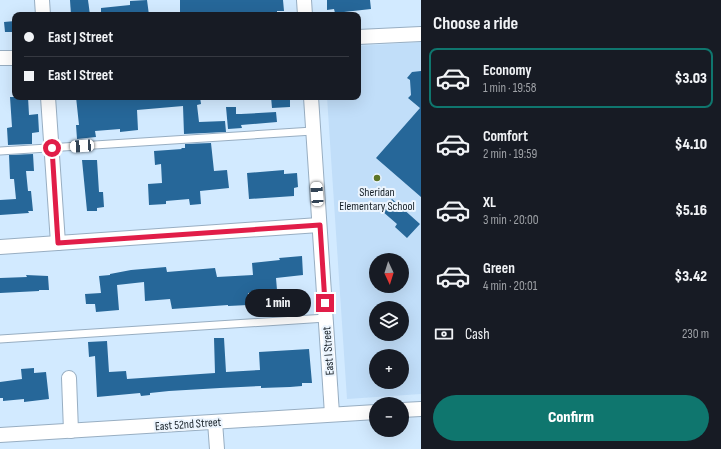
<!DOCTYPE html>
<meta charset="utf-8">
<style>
:root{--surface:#171b24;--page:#242831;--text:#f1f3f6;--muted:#9ea1a6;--line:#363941;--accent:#0f766e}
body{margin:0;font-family:"Sofia Sans Condensed",sans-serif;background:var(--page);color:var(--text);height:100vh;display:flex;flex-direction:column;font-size:15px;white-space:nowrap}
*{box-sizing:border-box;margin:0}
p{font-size:13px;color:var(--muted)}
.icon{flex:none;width:22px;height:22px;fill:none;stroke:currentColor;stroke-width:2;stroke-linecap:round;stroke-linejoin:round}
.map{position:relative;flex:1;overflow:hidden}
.details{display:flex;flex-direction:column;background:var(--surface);width:300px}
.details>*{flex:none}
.top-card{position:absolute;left:12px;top:12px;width:349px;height:88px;border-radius:8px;box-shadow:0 4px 16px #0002;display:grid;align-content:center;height:88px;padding:0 12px;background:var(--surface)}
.needle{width:26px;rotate:176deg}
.controls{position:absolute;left:369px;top:253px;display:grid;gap:8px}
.controls a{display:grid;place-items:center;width:40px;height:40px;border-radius:50%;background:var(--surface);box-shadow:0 4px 16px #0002;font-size:20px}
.end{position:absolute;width:18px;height:18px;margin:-9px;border:5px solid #e11d48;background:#fff;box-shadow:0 0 0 2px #fff}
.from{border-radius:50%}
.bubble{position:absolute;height:28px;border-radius:14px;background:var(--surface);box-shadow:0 4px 16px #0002;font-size:13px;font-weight:800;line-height:28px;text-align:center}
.car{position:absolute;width:12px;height:24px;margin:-12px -6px;border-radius:5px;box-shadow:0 0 3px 1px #0007;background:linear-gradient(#fff 24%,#345 0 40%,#fff 0 76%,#345 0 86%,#fff 0)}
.top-card b{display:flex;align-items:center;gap:14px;height:38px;font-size:15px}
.top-card b+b{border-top:1px solid var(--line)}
.top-card i{width:10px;height:10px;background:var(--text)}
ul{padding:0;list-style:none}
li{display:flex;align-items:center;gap:12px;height:60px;margin:0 8px 6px;padding:0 4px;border:2px solid transparent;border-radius:8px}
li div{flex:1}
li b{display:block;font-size:15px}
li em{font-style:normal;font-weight:800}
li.selected{border-color:var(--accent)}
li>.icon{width:36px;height:36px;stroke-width:1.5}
h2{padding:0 12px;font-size:18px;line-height:48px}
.pay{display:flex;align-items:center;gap:10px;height:44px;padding:0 12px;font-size:15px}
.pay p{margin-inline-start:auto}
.action{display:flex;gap:8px;margin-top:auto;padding:8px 12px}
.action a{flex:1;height:46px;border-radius:24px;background:var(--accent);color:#fff;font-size:16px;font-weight:800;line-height:46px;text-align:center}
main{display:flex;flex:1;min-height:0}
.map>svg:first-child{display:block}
</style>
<main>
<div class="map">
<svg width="421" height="449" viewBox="0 0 421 449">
<rect width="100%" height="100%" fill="#d2eaff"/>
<path fill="#c1def9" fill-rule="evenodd" d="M 421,42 L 421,394 L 347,399 L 327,97 L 358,97 L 358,46 ZM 376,260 L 402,260 L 402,286 L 376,286 ZM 376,308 L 402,308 L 402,334 L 376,334 ZM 376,356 L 402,356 L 402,382 L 376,382 Z"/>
<g fill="#266799">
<polygon points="70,0 88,0 90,15 71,15"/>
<polygon points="147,0 149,15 101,15 101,8 130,5 130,1"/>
<polygon points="180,0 283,0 284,11 277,11 277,13 245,15 180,15"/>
<polygon points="327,0 370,0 371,9 335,13 334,9 327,10"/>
<polygon points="15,21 15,32 5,32 4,22"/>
<polygon points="421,71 421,197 376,158 420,108 408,98 411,95 410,80 407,78 412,72"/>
<polygon points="10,97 28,97 29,115 38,114 39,132 32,133 32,144 8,145 7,128 12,127"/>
<polygon points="76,97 200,97 201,104 197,105 199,122 225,121 226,132 184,134 183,106 137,110 138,130 120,132 120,129 95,131 96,137 77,139 76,125 79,125"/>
<polygon points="271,97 290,97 290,107 272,108"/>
<polygon points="226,107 236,107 236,114 241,114 276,112 277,122 241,125 242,128 228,129"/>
<polygon points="211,143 214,171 227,170 229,188 200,191 201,204 190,205 189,199 166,201 166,204 149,205 148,184 162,183 161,164 155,165 154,151 182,149 181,148 185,148 185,144"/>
<polygon points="33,154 34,171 26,171 28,191 31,191 33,211 28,211 29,213 0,215 0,200 16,199 14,179 10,179 9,155"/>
<polygon points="82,160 97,160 99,192 103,192 104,207 97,208 97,211 87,211"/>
<polygon points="284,170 284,174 297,173 298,187 294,188 294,196 249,199 247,173"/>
<polygon points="392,199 420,224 407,238 395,227 397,224 382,211"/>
<polygon points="302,256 303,275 276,278 277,290 248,293 248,305 228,306 228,305 172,309 170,299 145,301 144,282 117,285 119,310 96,312 95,304 86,304 85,294 101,293 99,276 110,275 110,274 131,270 166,267 167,272 215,268 217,277 253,275 252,263 280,260 279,258"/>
<polygon points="26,275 48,276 49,290 39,290 39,291 0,293 0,278 27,277"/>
<polygon points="304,300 305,314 292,315 291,301"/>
<polygon points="214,338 224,338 226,372 260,370 259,352 309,349 312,383 302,383 302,386 290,387 261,388 261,386 220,388 169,391 150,393 150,395 141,396 140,393 97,397 95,356 89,357 88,342 107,341 109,372 126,371 127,379 215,373"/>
<polygon points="34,368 34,373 46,372 49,399 24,402 24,399 3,401 3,398 0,398 0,382 22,379 21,369"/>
</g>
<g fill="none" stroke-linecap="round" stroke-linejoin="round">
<defs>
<g id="service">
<polyline points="0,151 313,131"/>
<polyline points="0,339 326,318"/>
</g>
<g id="minor">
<polyline points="42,0 43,15"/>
<polyline points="304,0 305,15"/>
<polyline points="358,37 421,34"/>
<polyline points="0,58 15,58"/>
<polyline points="48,97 58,243"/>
<polyline points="311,97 332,414"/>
<polyline points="0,247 319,225"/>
<polyline points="69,378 71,431"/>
<polyline points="402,410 421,409"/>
<polyline points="215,422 217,449"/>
<polyline points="0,435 376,412"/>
</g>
</defs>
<use href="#service" stroke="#98aec2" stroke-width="9"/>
<use href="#minor" stroke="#98aec2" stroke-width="16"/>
<use href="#service" stroke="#fff" stroke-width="7"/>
<use href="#minor" stroke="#fff" stroke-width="14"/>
</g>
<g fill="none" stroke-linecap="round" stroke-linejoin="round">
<polyline stroke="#e11d48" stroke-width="5" points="52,148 58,243 320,225 325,303"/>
</g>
<circle fill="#5c7426" stroke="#ecf5fe" stroke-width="1.5" cx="377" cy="178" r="4"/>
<g text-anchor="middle" stroke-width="4" stroke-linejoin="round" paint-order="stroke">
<g font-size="12" fill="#161f26" stroke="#ecf5fe">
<text x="377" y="196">Sheridan<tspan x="377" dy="14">Elementary School</tspan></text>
</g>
<g font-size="12" fill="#161f26" stroke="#ecf5fe">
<text transform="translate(328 351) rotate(-94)" y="4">East I Street</text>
<text transform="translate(188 424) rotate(-4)" y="4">East 52nd Street</text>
</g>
</g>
</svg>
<div class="controls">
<a><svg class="needle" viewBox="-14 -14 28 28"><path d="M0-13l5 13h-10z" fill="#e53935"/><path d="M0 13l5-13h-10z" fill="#9ea1a6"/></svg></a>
<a><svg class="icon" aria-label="layers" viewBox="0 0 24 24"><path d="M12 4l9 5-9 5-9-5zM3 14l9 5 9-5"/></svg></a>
<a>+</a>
<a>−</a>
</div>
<i class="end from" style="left:52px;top:148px"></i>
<i class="end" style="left:325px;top:303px"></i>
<div class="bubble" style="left:245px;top:289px;width:66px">1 min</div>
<i class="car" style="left:82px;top:146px;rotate:266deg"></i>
<i class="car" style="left:317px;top:194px;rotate:356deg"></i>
<div class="top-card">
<b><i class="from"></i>East J Street</b>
<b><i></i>East I Street</b>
</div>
</div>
<section class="details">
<h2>Choose a ride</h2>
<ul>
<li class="selected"><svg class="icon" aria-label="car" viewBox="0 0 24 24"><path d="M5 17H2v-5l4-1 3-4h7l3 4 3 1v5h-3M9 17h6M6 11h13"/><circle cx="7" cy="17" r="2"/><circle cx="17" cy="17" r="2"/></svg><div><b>Economy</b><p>1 min · 19:58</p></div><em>$3.03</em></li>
<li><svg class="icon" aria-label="car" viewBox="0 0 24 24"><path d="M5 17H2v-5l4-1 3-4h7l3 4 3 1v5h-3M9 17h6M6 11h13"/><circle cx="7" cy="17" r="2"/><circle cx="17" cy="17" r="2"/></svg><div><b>Comfort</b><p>2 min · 19:59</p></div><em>$4.10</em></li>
<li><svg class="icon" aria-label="car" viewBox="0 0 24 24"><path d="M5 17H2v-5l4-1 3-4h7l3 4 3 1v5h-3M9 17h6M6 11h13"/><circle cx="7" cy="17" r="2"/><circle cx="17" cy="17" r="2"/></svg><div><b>XL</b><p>3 min · 20:00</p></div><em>$5.16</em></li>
<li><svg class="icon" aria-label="car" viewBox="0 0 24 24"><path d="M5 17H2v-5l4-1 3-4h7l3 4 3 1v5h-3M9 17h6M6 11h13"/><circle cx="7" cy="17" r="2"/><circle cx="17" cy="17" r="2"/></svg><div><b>Green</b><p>4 min · 20:01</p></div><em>$3.42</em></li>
</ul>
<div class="pay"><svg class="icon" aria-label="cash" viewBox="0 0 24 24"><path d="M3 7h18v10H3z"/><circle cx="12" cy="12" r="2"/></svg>Cash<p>230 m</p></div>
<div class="action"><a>Confirm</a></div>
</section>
</main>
